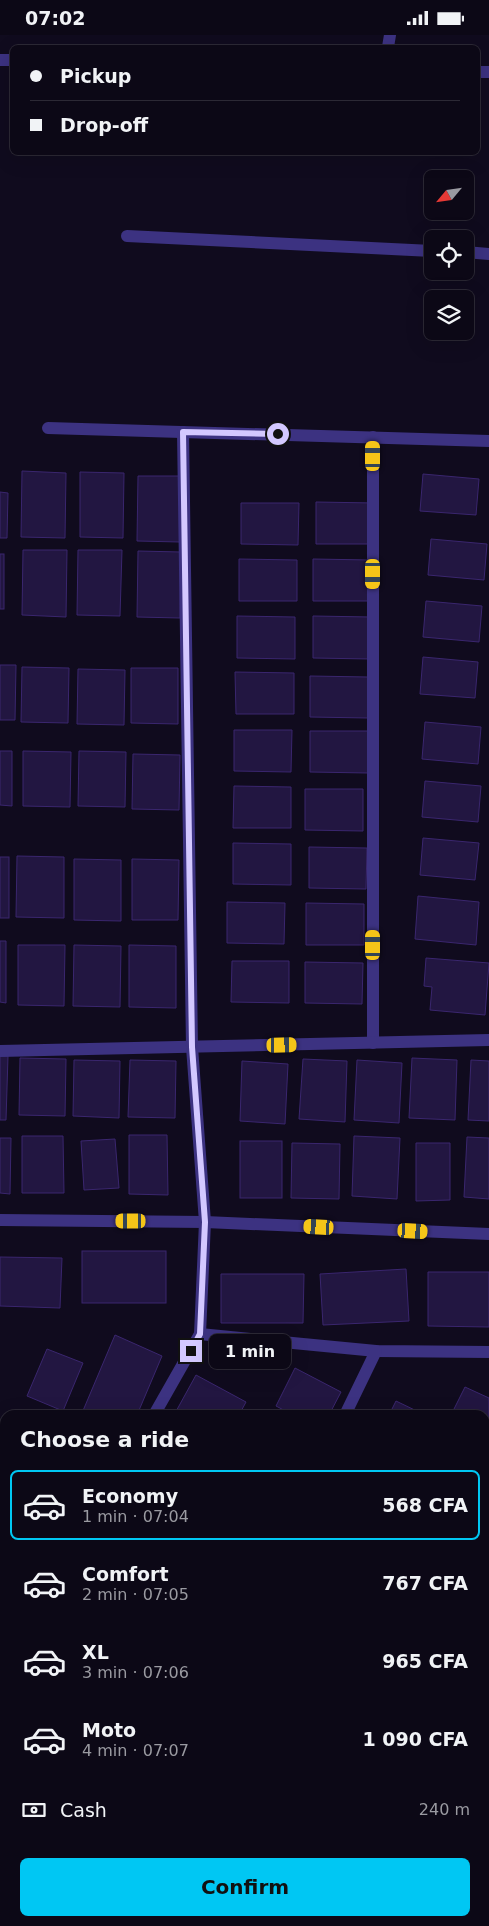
<!DOCTYPE html>
<meta charset="utf-8">
<style>
:root{--surface:#0c0816;--page:#1a1623;--text:#f1f3f6;--muted:#9a9aa1;--line:#2c2935;--accent:#00c7f3}
body{margin:0;font-family:"DejaVu Sans",sans-serif;background:var(--page);color:var(--text);height:100vh;display:flex;flex-direction:column;font-size:19px;white-space:nowrap}
*{box-sizing:border-box;margin:0}
p{font-size:16px;color:var(--muted)}
.icon{flex:none;width:28px;height:28px;fill:none;stroke:currentColor;stroke-width:2;stroke-linecap:round;stroke-linejoin:round}
.map{position:relative;flex:1;overflow:hidden}
.sheet{position:absolute;left:0px;top:1375px;width:490px;height:516px;display:flex;flex-direction:column;background:var(--surface);border-radius:15px 15px 0 0;box-shadow:0 5px 20px #0002,0 0 0 1px var(--line)}
.sheet>*{flex:none}
.top-card{position:absolute;left:10px;top:10px;width:470px;height:110px;border-radius:8px;box-shadow:0 5px 20px #0002,0 0 0 1px var(--line);display:grid;align-content:center;height:110px;padding:0 20px;background:var(--surface)}
.needle{width:32px;rotate:241deg}
.fabs{position:absolute;left:424px;top:135px;display:grid;gap:10px}
.fabs a{display:grid;place-items:center;width:50px;height:50px;border-radius:8px;background:var(--surface);box-shadow:0 5px 20px #0002,0 0 0 1px var(--line);font-size:25px}
.end{position:absolute;width:22px;height:22px;margin:-11px;border:6px solid #d3c8ff;background:#111;box-shadow:0 0 0 2px #111}
.from{border-radius:50%}
.bubble{position:absolute;height:35px;border-radius:8px;background:var(--surface);box-shadow:0 5px 20px #0002,0 0 0 1px var(--line);font-size:16px;font-weight:600;line-height:35px;text-align:center}
.car{position:absolute;width:15px;height:30px;margin:-15px -8px;border-radius:6px;box-shadow:0 0 4px 1px #0007;background:linear-gradient(#f5c518 24%,#345 0 40%,#f5c518 0 76%,#345 0 86%,#f5c518 0)}
.top-card b{display:flex;align-items:center;gap:18px;height:48px;font-size:19px}
.top-card b+b{border-top:1px solid var(--line)}
.top-card i{width:12px;height:12px;background:var(--text)}
ul{padding:0;list-style:none}
li{display:flex;align-items:center;gap:15px;height:70px;margin:0 10px 8px;padding:0 10px;border:2px solid transparent;border-radius:8px}
li div{flex:1}
li b{display:block;font-size:19px}
li em{font-style:normal;font-weight:600}
li.active{border-color:var(--accent)}
li>.icon{width:45px;height:45px;stroke-width:1.5}
h2{padding:0 20px;font-size:22px;line-height:60px}
.pay{display:flex;align-items:center;gap:12px;height:55px;padding:0 20px;font-size:19px}
.pay p{margin-inline-start:auto}
.button{display:flex;gap:10px;margin-top:auto;padding:10px 20px}
.button a{flex:1;height:58px;border-radius:8px;background:var(--accent);color:#111;font-size:20px;font-weight:600;line-height:58px;text-align:center}
.status{display:flex;justify-content:space-between;align-items:center;height:35px;padding:0 25px;background:var(--surface);direction:ltr}
.status svg{height:14px;fill:currentColor}
.map>svg:first-child{display:block}
</style>
<div class="status"><b>07:02</b><svg viewBox="0 0 49 12"><path d="M0 12V9h3v3zM5 12V6h3v6zM10 12V3h3v9zM15 12V0h3v12zM26 1h20v11H26zM47 4h2v5h-2z"/></svg></div>
<div class="map">
<svg width="489" height="1891" viewBox="0 0 489 1891">
<rect width="100%" height="100%" fill="#100b1e"/>
<g fill="#221641" stroke="#3a266e">
<polygon points="22,436 66,438 65,503 21,502"/>
<polygon points="80,437 124,438 123,503 80,502"/>
<polygon points="423,439 479,444 476,480 420,476"/>
<polygon points="138,441 181,441 180,507 137,506"/>
<polygon points="0,457 8,458 7,503 0,503"/>
<polygon points="316,467 374,468 373,509 316,509"/>
<polygon points="241,468 299,468 298,510 241,509"/>
<polygon points="431,504 487,509 484,545 428,540"/>
<polygon points="23,515 67,515 66,582 22,580"/>
<polygon points="78,515 122,515 120,581 77,580"/>
<polygon points="138,516 181,517 180,583 137,582"/>
<rect x="0" y="519" width="4" height="55"/>
<polygon points="239,524 297,525 297,566 239,566"/>
<polygon points="313,524 371,525 371,566 313,566"/>
<polygon points="426,566 482,571 479,607 423,602"/>
<polygon points="237,581 295,582 295,624 237,623"/>
<polygon points="313,581 371,582 371,624 313,623"/>
<polygon points="423,622 478,627 475,663 420,659"/>
<polygon points="0,630 16,630 15,685 0,685"/>
<polygon points="22,632 69,633 68,688 21,687"/>
<polygon points="131,633 178,633 178,689 131,688"/>
<polygon points="78,634 125,635 124,690 77,689"/>
<polygon points="235,637 294,638 294,679 236,679"/>
<polygon points="310,641 368,642 368,683 310,682"/>
<polygon points="425,687 481,692 478,729 422,724"/>
<polygon points="234,695 292,695 291,737 234,736"/>
<polygon points="310,696 368,696 368,738 310,737"/>
<polygon points="0,716 12,716 12,771 0,770"/>
<polygon points="23,716 71,717 70,772 23,771"/>
<polygon points="79,716 126,717 125,772 78,771"/>
<polygon points="133,719 180,720 179,775 132,774"/>
<polygon points="425,746 481,751 478,787 422,782"/>
<polygon points="234,751 291,752 291,793 233,793"/>
<polygon points="305,754 363,754 363,796 305,795"/>
<polygon points="423,803 479,808 475,845 420,840"/>
<polygon points="233,808 291,809 291,850 233,849"/>
<polygon points="309,812 367,813 366,854 309,853"/>
<polygon points="17,821 64,822 64,883 16,882"/>
<rect x="0" y="822" width="9" height="61"/>
<polygon points="74,824 121,825 121,886 74,885"/>
<polygon points="132,824 179,825 178,885 132,885"/>
<polygon points="418,861 479,867 476,910 415,904"/>
<polygon points="227,867 285,868 284,909 227,908"/>
<polygon points="306,868 364,869 364,910 306,910"/>
<polygon points="0,906 6,906 6,968 0,967"/>
<polygon points="18,910 65,910 64,971 18,970"/>
<polygon points="74,910 121,911 120,972 73,971"/>
<polygon points="129,910 176,911 176,973 129,972"/>
<polygon points="426,923 489,928 485,980 430,975 432,952 424,951"/>
<polygon points="232,926 289,926 289,968 231,967"/>
<polygon points="305,927 363,928 362,969 305,968"/>
<polygon points="0,1021 8,1021 6,1085 0,1085"/>
<polygon points="20,1023 66,1024 65,1081 19,1080"/>
<polygon points="412,1023 457,1025 455,1085 409,1083"/>
<polygon points="303,1024 347,1026 345,1087 299,1084"/>
<polygon points="74,1025 120,1026 119,1083 73,1081"/>
<polygon points="130,1025 176,1026 175,1083 128,1082"/>
<polygon points="357,1025 402,1028 399,1088 354,1085"/>
<polygon points="471,1025 489,1026 489,1086 468,1085"/>
<polygon points="242,1026 288,1029 285,1089 240,1086"/>
<polygon points="129,1100 167,1100 168,1160 129,1159"/>
<polygon points="22,1101 63,1101 64,1158 22,1158"/>
<polygon points="354,1101 400,1103 397,1164 352,1161"/>
<polygon points="467,1102 489,1103 489,1164 464,1162"/>
<polygon points="0,1103 11,1103 10,1159 0,1158"/>
<polygon points="115,1104 119,1153 84,1155 81,1106"/>
<rect x="240" y="1106" width="42" height="57"/>
<polygon points="292,1108 340,1109 339,1164 291,1163"/>
<polygon points="416,1108 450,1108 450,1165 416,1166"/>
<rect x="82" y="1216" width="84" height="52"/>
<polygon points="0,1222 62,1223 60,1273 0,1271"/>
<polygon points="406,1234 409,1286 323,1290 320,1239"/>
<polygon points="428,1237 489,1237 489,1292 428,1291"/>
<polygon points="221,1239 304,1239 303,1288 221,1288"/>
<polygon points="115,1300 162,1321 137,1380 88,1380 82,1378"/>
<polygon points="47,1314 83,1328 63,1376 27,1361"/>
<polygon points="295,1333 341,1357 329,1380 293,1380 276,1371"/>
<polygon points="196,1340 246,1367 239,1380 174,1380"/>
<polygon points="465,1352 489,1363 489,1419 485,1427 485,1380 451,1380"/>
<polygon points="396,1366 425,1380 389,1380"/>
<polygon points="0,1391 5,1393 5,1400 0,1410"/>
<polygon points="485,1494 489,1496 489,1583 485,1581"/>
<polygon points="0,1503 5,1505 5,1556 0,1554"/>
<polygon points="0,1578 5,1581 5,1626 0,1624"/>
<polygon points="489,1606 489,1687 485,1685 485,1614"/>
<polygon points="0,1673 5,1675 5,1708 3,1707 0,1714"/>
<polygon points="0,1750 5,1752 5,1784 0,1782"/>
<polygon points="486,1811 489,1812 489,1860 485,1858"/>
<polygon points="0,1831 5,1833 5,1876 0,1873"/>
<polygon points="40,1886 116,1886 126,1891 39,1891"/>
<polygon points="214,1886 299,1886 309,1891 224,1891"/>
<polygon points="351,1886 397,1886 395,1891 358,1891"/>
</g>
<g fill="none" stroke-linecap="round" stroke-linejoin="round">
<g stroke="#3c3281" stroke-width="12">
<polyline points="388,12 390,0"/>
<polyline points="0,25 12,25"/>
<polyline points="478,37 489,37"/>
<polyline points="127,201 432,216"/>
<polyline points="465,217 489,219"/>
<polyline points="48,393 489,406"/>
<polyline points="373,1008 373,402"/>
<polyline points="0,1016 489,1005"/>
<polyline points="0,1185 205,1187 489,1199"/>
<polyline points="200,1299 376,1316 489,1317"/>
<polyline points="154,1380 200,1299 205,1187 192,1012 183,397"/>
<polyline points="345,1380 376,1316"/>
<polyline points="485,1440 489,1431"/>
<polyline points="0,1477 5,1480"/>
<polyline points="0,1632 5,1635"/>
<polyline points="485,1713 489,1715"/>
<polyline points="485,1762 489,1753"/>
<polyline points="0,1797 5,1799"/>
<polyline points="485,1873 489,1875"/>
<polyline points="180,1886 190,1891"/>
<polyline points="424,1891 426,1886"/>
</g>
</g>
<g fill="none" stroke-linecap="round" stroke-linejoin="round">
<polyline stroke="#d3c8ff" stroke-width="6" points="191,1316 200,1299 205,1187 192,1012 183,397 278,399"/>
</g>
</svg>
<div class="fabs">
<a><svg class="needle" viewBox="-14 -14 28 28"><path d="M0-13l5 13h-10z" fill="#e53935"/><path d="M0 13l5-13h-10z" fill="#9a9aa1"/></svg></a>
<a><svg class="icon" aria-label="locate" viewBox="0 0 24 24"><circle cx="12" cy="12" r="6"/><path d="M12 2v4M12 18v4M2 12h4M18 12h4"/></svg></a>
<a><svg class="icon" aria-label="layers" viewBox="0 0 24 24"><path d="M12 4l9 5-9 5-9-5zM3 14l9 5 9-5"/></svg></a>
</div>
<i class="end from" style="left:278px;top:399px"></i>
<i class="end" style="left:191px;top:1316px"></i>
<div class="bubble" style="left:209px;top:1299px;width:82px">1 min</div>
<i class="car" style="left:373px;top:421px;rotate:0deg"></i>
<i class="car" style="left:373px;top:539px;rotate:180deg"></i>
<i class="car" style="left:373px;top:910px;rotate:0deg"></i>
<i class="car" style="left:282px;top:1010px;rotate:89deg"></i>
<i class="car" style="left:131px;top:1186px;rotate:270deg"></i>
<i class="car" style="left:319px;top:1192px;rotate:273deg"></i>
<i class="car" style="left:413px;top:1196px;rotate:93deg"></i>
<div class="top-card">
<b><i class="from"></i>Pickup</b>
<b><i></i>Drop-off</b>
</div>
<section class="sheet">
<h2>Choose a ride</h2>
<ul>
<li class="active"><svg class="icon" aria-label="car" viewBox="0 0 24 24"><path d="M5 17H2v-5l4-1 3-4h7l3 4 3 1v5h-3M9 17h6M6 11h13"/><circle cx="7" cy="17" r="2"/><circle cx="17" cy="17" r="2"/></svg><div><b>Economy</b><p>1 min · 07:04</p></div><em>568 CFA</em></li>
<li><svg class="icon" aria-label="car" viewBox="0 0 24 24"><path d="M5 17H2v-5l4-1 3-4h7l3 4 3 1v5h-3M9 17h6M6 11h13"/><circle cx="7" cy="17" r="2"/><circle cx="17" cy="17" r="2"/></svg><div><b>Comfort</b><p>2 min · 07:05</p></div><em>767 CFA</em></li>
<li><svg class="icon" aria-label="car" viewBox="0 0 24 24"><path d="M5 17H2v-5l4-1 3-4h7l3 4 3 1v5h-3M9 17h6M6 11h13"/><circle cx="7" cy="17" r="2"/><circle cx="17" cy="17" r="2"/></svg><div><b>XL</b><p>3 min · 07:06</p></div><em>965 CFA</em></li>
<li><svg class="icon" aria-label="car" viewBox="0 0 24 24"><path d="M5 17H2v-5l4-1 3-4h7l3 4 3 1v5h-3M9 17h6M6 11h13"/><circle cx="7" cy="17" r="2"/><circle cx="17" cy="17" r="2"/></svg><div><b>Moto</b><p>4 min · 07:07</p></div><em>1 090 CFA</em></li>
</ul>
<div class="pay"><svg class="icon" aria-label="cash" viewBox="0 0 24 24"><path d="M3 7h18v10H3z"/><circle cx="12" cy="12" r="2"/></svg>Cash<p>240 m</p></div>
<div class="button"><a>Confirm</a></div>
</section>
</div>
